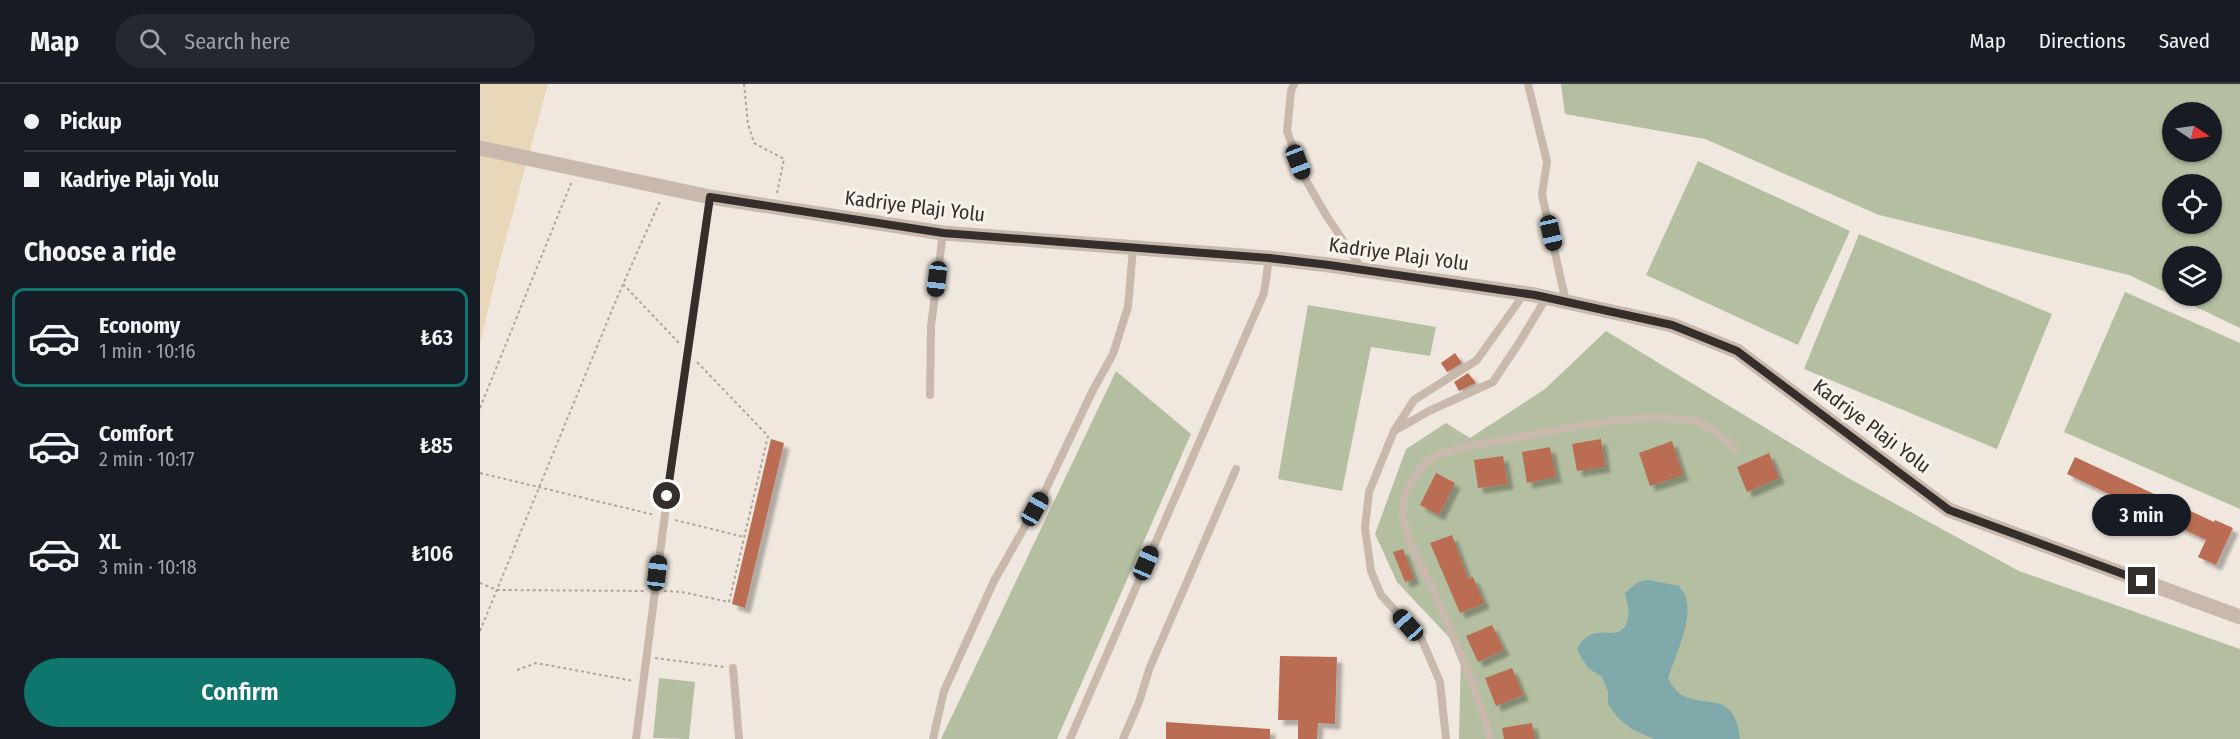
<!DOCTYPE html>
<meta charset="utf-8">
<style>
:root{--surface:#171b24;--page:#242831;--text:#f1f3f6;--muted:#9ea1a6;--line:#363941;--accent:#0f766e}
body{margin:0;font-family:"Fira Sans Condensed",sans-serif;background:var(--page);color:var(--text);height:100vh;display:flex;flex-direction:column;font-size:22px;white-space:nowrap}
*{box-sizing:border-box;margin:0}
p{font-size:20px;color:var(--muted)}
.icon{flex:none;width:33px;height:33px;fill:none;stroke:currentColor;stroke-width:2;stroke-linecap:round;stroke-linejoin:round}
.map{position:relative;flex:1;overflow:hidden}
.drawer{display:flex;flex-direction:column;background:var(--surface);width:480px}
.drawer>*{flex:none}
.hud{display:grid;align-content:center;height:132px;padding:0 24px;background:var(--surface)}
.needle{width:39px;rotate:103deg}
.fabs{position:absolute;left:1682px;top:18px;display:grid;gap:12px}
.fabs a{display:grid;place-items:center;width:60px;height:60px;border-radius:50%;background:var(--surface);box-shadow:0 2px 4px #0004;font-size:30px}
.end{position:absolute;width:27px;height:27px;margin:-14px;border:8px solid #362e2a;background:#fff;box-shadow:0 0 0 3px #fff}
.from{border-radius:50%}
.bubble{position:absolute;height:42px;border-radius:21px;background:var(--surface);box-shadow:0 2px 4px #0004;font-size:20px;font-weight:600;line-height:42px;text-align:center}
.car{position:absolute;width:18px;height:36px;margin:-18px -9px;border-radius:8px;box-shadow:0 0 4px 2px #0007;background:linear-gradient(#222 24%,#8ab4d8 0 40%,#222 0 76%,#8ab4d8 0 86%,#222 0)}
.hud b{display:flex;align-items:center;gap:21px;height:57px;font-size:22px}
.hud b+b{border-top:2px solid var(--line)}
.hud i{width:15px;height:15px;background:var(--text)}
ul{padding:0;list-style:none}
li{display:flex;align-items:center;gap:18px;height:99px;margin:0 12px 9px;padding:0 12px;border:3px solid transparent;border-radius:12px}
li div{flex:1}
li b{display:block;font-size:22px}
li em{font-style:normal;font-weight:600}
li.current{border-color:var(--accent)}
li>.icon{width:54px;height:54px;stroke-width:1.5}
h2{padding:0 24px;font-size:27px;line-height:72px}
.button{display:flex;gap:12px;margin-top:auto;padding:12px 24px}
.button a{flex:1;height:69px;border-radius:36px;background:var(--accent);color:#fff;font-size:24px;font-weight:600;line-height:69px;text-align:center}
header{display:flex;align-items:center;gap:36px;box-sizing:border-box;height:84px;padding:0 30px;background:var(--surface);border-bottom:2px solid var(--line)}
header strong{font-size:28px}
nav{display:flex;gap:33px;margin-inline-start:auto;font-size:21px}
.search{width:420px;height:54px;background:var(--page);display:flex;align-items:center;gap:15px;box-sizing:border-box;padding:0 21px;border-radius:33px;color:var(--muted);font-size:22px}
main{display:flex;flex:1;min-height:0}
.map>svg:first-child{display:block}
</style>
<header>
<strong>Map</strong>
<div class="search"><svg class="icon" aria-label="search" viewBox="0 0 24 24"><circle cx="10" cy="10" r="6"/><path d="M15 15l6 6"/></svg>Search here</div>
<nav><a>Map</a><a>Directions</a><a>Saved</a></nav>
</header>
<main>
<section class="drawer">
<div class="hud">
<b><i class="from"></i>Pickup</b>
<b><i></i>Kadriye Plajı Yolu</b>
</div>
<h2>Choose a ride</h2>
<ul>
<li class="current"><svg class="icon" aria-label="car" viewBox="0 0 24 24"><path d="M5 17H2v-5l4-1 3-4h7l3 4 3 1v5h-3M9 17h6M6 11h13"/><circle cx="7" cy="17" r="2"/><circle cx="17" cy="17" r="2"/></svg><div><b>Economy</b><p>1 min · 10:16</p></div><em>₺63</em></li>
<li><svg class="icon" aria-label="car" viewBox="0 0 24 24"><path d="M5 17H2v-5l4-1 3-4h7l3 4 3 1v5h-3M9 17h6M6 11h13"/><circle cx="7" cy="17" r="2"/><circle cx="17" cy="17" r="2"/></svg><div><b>Comfort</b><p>2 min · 10:17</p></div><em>₺85</em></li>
<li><svg class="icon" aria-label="car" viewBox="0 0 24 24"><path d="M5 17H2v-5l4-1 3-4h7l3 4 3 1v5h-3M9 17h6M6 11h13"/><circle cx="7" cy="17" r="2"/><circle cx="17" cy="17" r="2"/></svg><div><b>XL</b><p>3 min · 10:18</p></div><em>₺106</em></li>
</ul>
<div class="button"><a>Confirm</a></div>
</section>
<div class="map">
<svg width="1760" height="655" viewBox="0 0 1760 655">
<defs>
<filter id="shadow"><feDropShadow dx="5.5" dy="5.5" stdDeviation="1.5" flood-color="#0004"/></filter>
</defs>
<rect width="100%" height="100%" fill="#f0e8df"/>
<g fill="#b4bea0" fill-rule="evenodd">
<path d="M 1081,0 L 1760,0 L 1760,244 L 1649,191 L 1399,131 L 1225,55 L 1085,30 ZM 1692,28 L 1731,28 L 1731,68 L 1692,68 ZM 1692,100 L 1731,100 L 1731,140 L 1692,140 ZM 1692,172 L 1731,172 L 1731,212 L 1692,212 Z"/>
<polygon points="1218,77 1370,147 1318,261 1166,191"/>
<polygon points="1379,150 1572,230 1517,365 1324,285"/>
<polygon points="1645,208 1760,259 1760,425 1584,348"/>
<polygon points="828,221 956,243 950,272 891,263 862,407 798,395"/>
<polygon points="1126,247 1368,394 1539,487 1760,565 1760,655 979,655 981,566 917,498 895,450 926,365 966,339 990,354 1065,305"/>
<polygon points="636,287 711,350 577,655 461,655"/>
<polygon points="179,594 215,598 209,655 173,654"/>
</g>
<polygon fill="#e8d8b9" points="0,0 68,0 19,180 0,260"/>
<path fill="#80a9ab" d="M 1168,496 L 1199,502 C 1201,505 1205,510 1206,514 C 1213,536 1195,573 1188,594 C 1208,638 1254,593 1260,655 L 1174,655 L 1152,645 L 1138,634 L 1128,620 L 1128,607 L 1122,593 L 1108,584 L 1097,566 C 1112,532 1142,565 1148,534 C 1150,527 1146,516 1145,509 L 1158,498 Z"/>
<g fill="#ba6d53" filter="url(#shadow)">
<polygon points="975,269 982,279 967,288 961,279"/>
<polygon points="988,289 996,299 979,307 974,298"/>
<polygon points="291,355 304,359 265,524 252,520"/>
<polygon points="1121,355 1125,383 1097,387 1092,360"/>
<polygon points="1192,357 1203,391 1170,402 1159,369"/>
<polygon points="1070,363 1076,393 1047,399 1042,368"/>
<polygon points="1289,369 1299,394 1267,408 1257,383"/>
<polygon points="1023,372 1028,400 998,404 994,376"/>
<polygon points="1595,373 1734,438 1735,436 1753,444 1736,481 1718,473 1726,456 1587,390"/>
<polygon points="956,389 975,399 959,431 940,421"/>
<polygon points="972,451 988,495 993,493 1004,519 980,529 950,459"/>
<polygon points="923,465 934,495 925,498 913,468"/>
<polygon points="1012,541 1024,566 998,578 986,552"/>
<polygon points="800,572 857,573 855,640 838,639 837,655 818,655 818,636 798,636"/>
<polygon points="1032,584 1043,611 1016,622 1005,594"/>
<polygon points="686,638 790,645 790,655 686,655"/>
<polygon points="1052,639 1055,655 1024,655 1022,644"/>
</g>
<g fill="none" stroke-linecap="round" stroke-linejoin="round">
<g stroke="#b3a396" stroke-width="2" stroke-dasharray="3 3" stroke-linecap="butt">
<polyline points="264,0 268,40 274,59 304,75 297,109"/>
<polyline points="143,200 199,259"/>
<polyline points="0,324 92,97"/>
<polyline points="0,389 175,431"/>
<polyline points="195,436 264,453"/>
<polyline points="0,499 17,506 166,507"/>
<polyline points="184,507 202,508 249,518 288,352 217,278"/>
<polyline points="0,547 137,214 180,117"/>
<polyline points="175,574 244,583"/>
<polyline points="37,586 56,579 154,597"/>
</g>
<g stroke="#c8b9ac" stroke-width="8">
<polyline points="814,0 811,7 807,47 824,93 846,131 882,185"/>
<polyline points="1048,0 1067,78 1062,111 1086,218"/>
<polyline points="1044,210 997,276 934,316 914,347 949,327 1013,298 1039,259 1066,214"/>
<polyline points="450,311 451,242 463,149"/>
<polyline points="914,347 889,408 885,444 891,487 901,511 942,556 960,598 966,655"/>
<polyline points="253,584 259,655"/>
<polyline points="156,655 190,391 230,113"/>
<polyline points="453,655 464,607 514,497 565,407 612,308 633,270 648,223 653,164"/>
<polyline points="590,655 784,209 789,174"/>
<polyline points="643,655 659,618 670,583 756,385"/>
<path d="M 1010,655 C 998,605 973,554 953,506 C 942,482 921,448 923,421 C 924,405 940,380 954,373 C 979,362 1007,359 1034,354 C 1088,344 1159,327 1214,337 C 1230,340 1244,355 1255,365"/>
</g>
<polyline stroke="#c8b9ac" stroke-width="15" points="0,64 230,113 463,149 789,174 849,181 1055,211 1192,241 1257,267 1469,426 1760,533"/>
</g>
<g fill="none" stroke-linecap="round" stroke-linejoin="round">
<polyline stroke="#362e2a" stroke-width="8" points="187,412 230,113 463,149 789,174 849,181 1055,211 1192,241 1257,267 1469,426 1662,497"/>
</g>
<g text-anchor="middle" stroke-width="6" stroke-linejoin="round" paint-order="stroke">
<g font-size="20" fill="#362e2a" stroke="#f8f2eb">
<text transform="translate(435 122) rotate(7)" y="7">Kadriye Plajı Yolu</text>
<text transform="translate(919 170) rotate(8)" y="7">Kadriye Plajı Yolu</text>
<text transform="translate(1392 342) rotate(37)" y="7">Kadriye Plajı Yolu</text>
</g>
</g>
</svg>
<div class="fabs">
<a><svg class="needle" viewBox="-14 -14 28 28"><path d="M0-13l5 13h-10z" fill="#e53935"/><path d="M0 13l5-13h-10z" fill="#9ea1a6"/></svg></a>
<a><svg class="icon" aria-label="locate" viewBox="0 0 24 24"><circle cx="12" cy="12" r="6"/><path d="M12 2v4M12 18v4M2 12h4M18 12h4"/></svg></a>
<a><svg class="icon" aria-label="layers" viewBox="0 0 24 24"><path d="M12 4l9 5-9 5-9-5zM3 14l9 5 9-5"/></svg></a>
</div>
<i class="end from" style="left:187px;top:412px"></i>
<i class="end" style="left:1662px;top:497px"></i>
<div class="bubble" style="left:1612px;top:410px;width:99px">3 min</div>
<i class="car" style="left:818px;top:78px;rotate:159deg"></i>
<i class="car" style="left:1071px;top:149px;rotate:167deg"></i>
<i class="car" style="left:457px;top:195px;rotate:187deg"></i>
<i class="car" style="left:555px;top:425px;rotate:29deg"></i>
<i class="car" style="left:666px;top:479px;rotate:23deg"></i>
<i class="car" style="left:177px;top:489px;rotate:7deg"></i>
<i class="car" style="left:928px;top:541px;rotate:318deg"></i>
</div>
</main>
